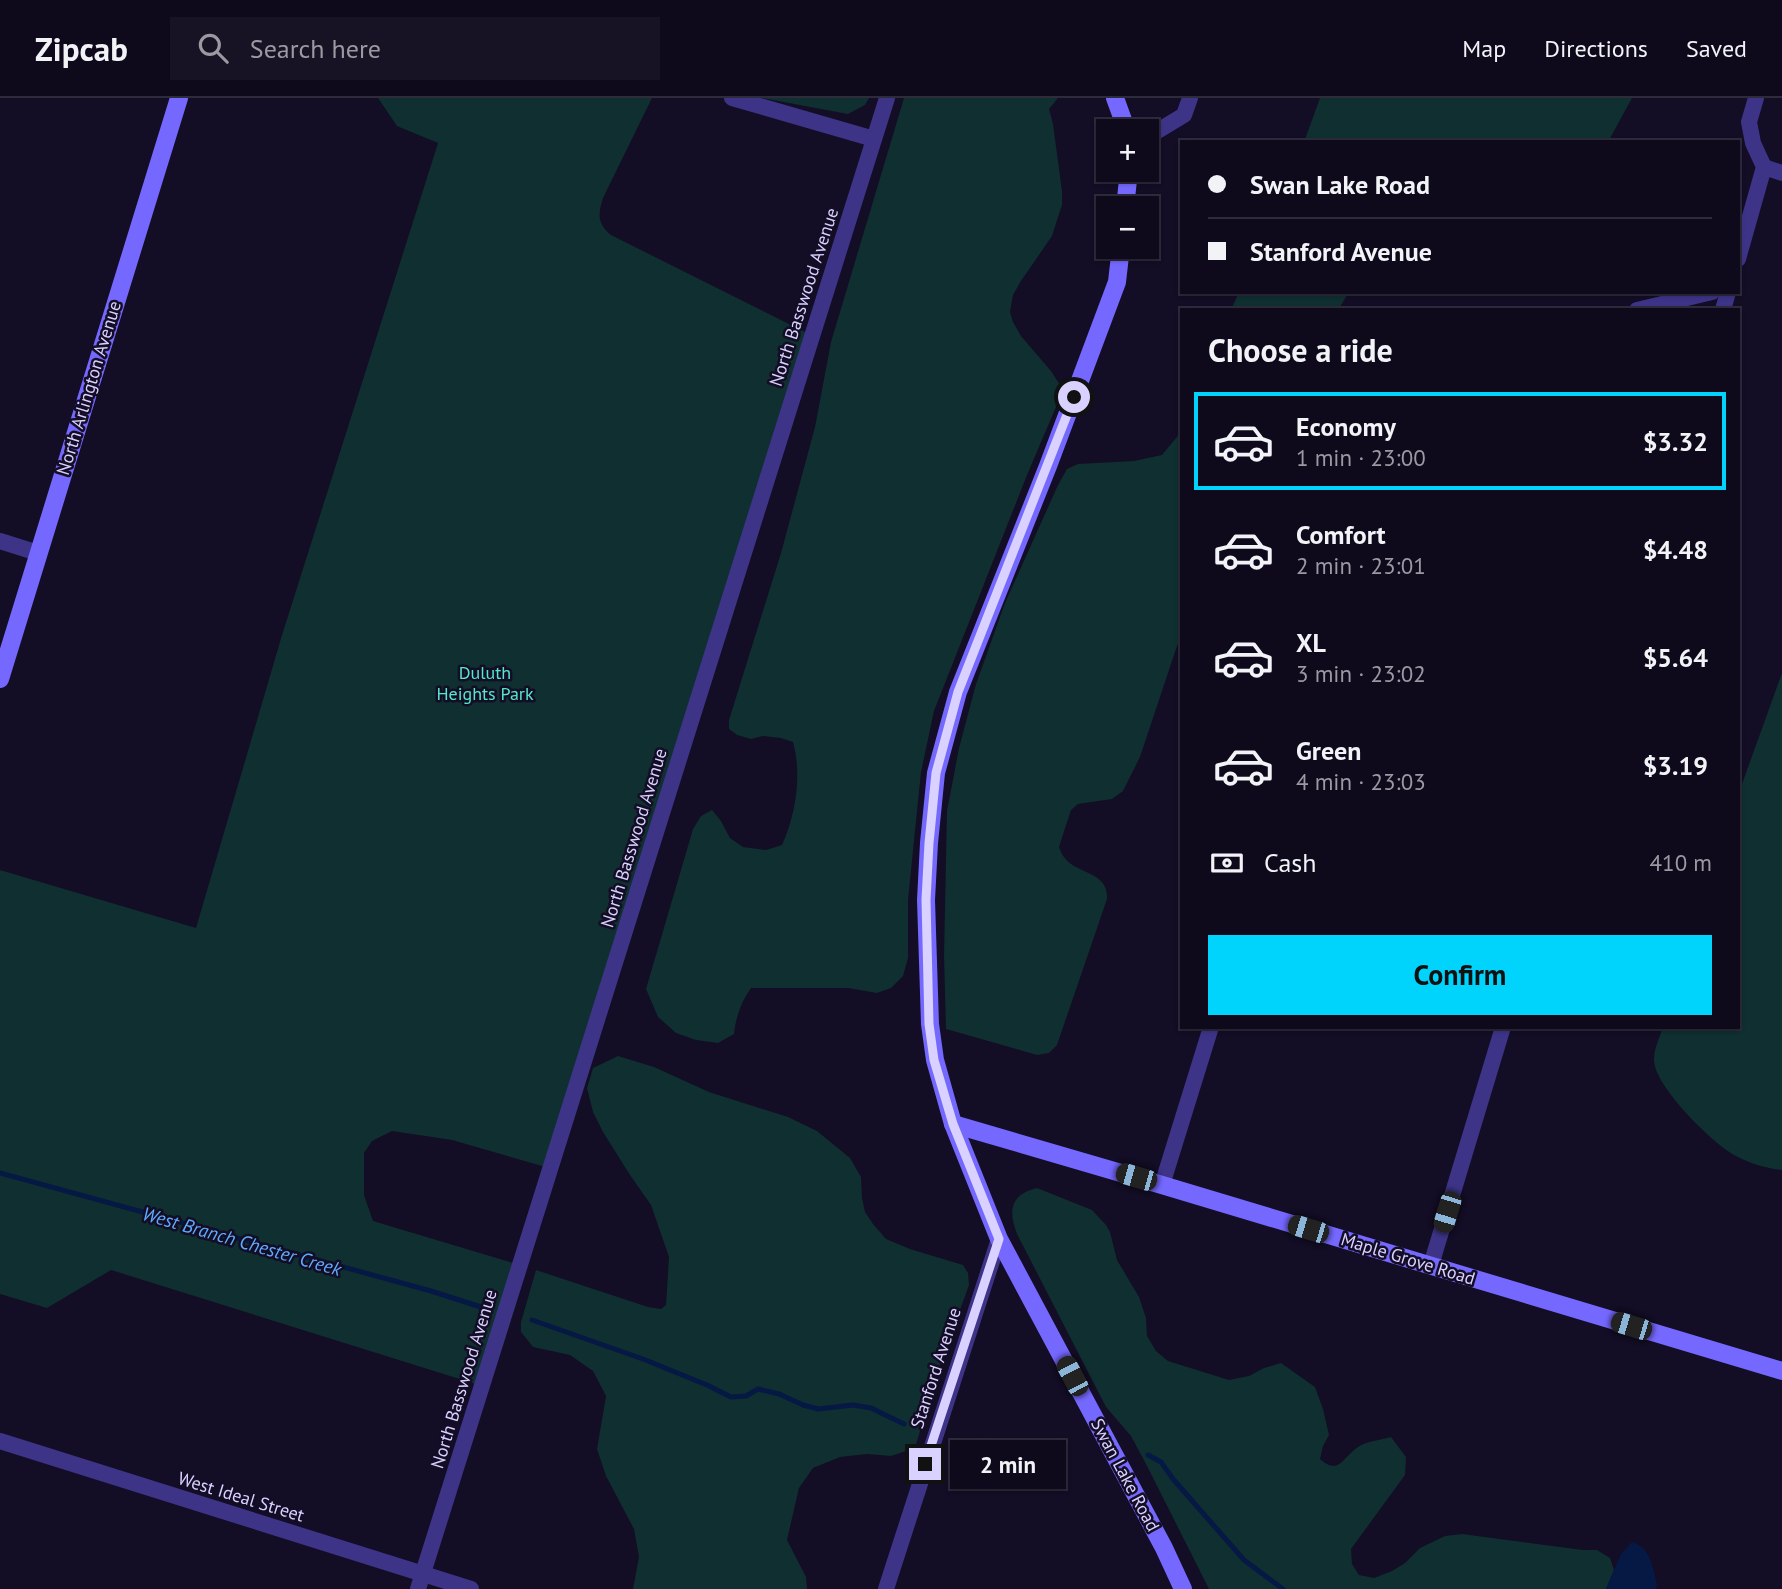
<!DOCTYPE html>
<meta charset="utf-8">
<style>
:root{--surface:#0e0a1c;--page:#171325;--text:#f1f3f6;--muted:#9b9aa3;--line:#2e2b3b;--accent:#00d3fc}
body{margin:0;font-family:"PT Sans",sans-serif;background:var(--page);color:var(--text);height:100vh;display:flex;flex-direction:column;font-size:26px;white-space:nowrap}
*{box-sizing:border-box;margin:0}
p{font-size:23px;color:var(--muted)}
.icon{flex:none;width:38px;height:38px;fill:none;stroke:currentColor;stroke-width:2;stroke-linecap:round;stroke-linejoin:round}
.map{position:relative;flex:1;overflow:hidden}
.drawer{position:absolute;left:1180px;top:210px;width:560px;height:721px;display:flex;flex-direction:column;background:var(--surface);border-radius:0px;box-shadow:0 2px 5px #0004,0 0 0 2px var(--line)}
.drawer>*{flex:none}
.banner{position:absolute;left:1180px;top:42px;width:560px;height:154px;border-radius:0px;box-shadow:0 2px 5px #0004,0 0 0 2px var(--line);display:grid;align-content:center;height:154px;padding:0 28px;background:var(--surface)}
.controls{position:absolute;left:1096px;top:21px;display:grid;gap:14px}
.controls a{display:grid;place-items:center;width:63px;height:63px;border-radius:0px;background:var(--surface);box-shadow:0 2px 5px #0004,0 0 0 2px var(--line);font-size:35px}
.end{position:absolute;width:32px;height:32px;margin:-16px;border:9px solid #d9d1ff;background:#111;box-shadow:0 0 0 4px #111}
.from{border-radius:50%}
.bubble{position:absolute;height:49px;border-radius:0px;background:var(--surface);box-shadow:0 2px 5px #0004,0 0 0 2px var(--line);font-size:23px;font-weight:600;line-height:49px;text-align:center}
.car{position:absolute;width:21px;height:42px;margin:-21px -10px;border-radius:9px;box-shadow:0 0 5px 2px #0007;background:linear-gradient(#222 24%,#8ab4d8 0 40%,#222 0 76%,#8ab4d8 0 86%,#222 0)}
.banner b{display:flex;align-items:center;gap:24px;height:66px;font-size:26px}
.banner b+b{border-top:2px solid var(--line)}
.banner i{width:18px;height:18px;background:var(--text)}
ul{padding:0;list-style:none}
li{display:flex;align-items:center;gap:21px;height:98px;margin:0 14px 10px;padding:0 14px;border:4px solid transparent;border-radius:0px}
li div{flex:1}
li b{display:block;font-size:26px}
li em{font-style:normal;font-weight:600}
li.selected{border-color:var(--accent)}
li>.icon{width:63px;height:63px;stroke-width:1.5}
h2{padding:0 28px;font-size:32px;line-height:84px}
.pay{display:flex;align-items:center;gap:18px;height:77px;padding:0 28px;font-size:26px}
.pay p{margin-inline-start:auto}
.cta{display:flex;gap:14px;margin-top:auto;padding:14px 28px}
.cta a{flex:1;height:80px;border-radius:0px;background:var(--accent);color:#111;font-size:28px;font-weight:600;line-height:80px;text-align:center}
header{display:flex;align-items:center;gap:42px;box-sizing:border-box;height:98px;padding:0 35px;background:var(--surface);border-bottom:2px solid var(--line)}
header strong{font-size:33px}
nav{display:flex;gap:38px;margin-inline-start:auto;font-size:24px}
.search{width:490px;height:63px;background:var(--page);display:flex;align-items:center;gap:18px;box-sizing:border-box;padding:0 24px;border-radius:0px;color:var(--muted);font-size:26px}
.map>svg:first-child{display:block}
</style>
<header>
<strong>Zipcab</strong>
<div class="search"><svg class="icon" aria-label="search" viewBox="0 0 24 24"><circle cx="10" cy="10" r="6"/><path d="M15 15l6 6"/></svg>Search here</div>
<nav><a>Map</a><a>Directions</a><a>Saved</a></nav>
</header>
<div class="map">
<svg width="1782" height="1491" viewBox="0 0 1782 1491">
<rect width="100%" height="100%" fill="#130d25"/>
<g fill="#0f2f30">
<path d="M 378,0 L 652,0 L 603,100 C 598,116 597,126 611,137 L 811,237 L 549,1070 L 452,1042 L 392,1033 L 372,1043 L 364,1055 L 364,1097 L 373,1123 L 520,1167 L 482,1288 L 111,1172 L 47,1210 L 0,1196 L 0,772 L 196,830 L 282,537 L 438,45 L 397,28 Z"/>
<polygon points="762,0 869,0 865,7 848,16"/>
<path d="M 904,0 L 1058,0 L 1049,11 L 1053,26 L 1062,93 L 1062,107 L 1052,138 L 1021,183 L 1013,197 L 1010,214 L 1013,224 L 1021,238 L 1051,273 L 1060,287 L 1059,302 L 1027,377 L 934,613 L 921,674 L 908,802 L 908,860 L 903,878 L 891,890 L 877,895 L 848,890 L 751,890 C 741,904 736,919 734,936 L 718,945 L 696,942 L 676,935 L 658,919 L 646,891 L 693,731 L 701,718 L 712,712 L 721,723 L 730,740 L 743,749 L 766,752 L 782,747 C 796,716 802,677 793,644 L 781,640 L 763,638 L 751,641 L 737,637 L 729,631 L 729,622 L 781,455 L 815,329 L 831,244 Z"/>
<polygon points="1320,0 1632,0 1608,44 1304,44"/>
<polygon points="1239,194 1349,194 1338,212 1231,212"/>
<path d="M 1181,334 L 1181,539 L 1176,551 L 1140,659 L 1123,693 L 1112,701 L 1078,706 L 1071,712 L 1059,749 C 1060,751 1062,757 1064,759 C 1077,777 1109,773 1107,801 L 1057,947 L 1049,955 L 1037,957 L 946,931 L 944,858 L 947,713 L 959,650 L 976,586 L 1005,505 L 1058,387 L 1067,371 L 1078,366 L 1134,363 L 1162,357 Z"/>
<path d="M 1782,575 L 1782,1072 C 1765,1070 1751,1066 1736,1058 C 1713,1046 1653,987 1654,961 C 1654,950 1660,939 1663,929 L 1738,929 L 1738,697 Z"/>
<polygon points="618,958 654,969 709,994 788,1019 817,1033 850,1060 861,1079 862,1100 865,1114 873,1126 886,1141 910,1151 963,1167 968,1175 969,1187 938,1273 915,1350 891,1358 867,1356 840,1359 813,1370 799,1390 787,1442 806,1479 807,1491 633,1491 639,1459 634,1431 606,1378 597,1351 606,1298 593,1273 570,1257 533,1249 521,1234 521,1224 536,1172 648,1209 661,1211 666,1207 669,1159 651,1107 630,1077 603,1034 593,1014 587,990 593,970"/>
<path d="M 1037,1090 L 1092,1112 L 1106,1127 L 1110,1134 L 1117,1162 L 1139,1199 L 1146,1220 L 1147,1238 L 1156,1253 L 1168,1263 L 1229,1282 L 1249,1278 L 1264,1270 L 1281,1265 L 1315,1289 L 1323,1311 L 1329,1337 L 1323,1348 L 1320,1361 C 1339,1378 1343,1359 1358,1349 C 1366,1343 1381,1342 1391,1339 L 1406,1359 L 1405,1377 L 1351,1451 L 1352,1466 L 1359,1477 L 1374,1480 L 1392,1473 L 1405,1465 L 1420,1450 L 1445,1438 L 1462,1436 L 1583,1452 L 1597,1452 L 1610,1460 L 1614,1472 L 1606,1491 L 1209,1491 L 1146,1366 L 1131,1338 L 1106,1309 L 1017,1136 C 1008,1112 1010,1097 1037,1090 Z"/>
</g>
<path fill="#061945" d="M 1632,1444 C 1651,1450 1652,1468 1657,1486 L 1656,1491 L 1606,1491 L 1621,1456 Z"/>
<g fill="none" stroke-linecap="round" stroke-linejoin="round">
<g stroke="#061945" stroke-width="5">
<polyline points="0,1075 431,1193 484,1210"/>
<polyline points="532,1222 643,1261 707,1287 731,1299 746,1298 758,1291 779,1296 803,1307 818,1311 853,1307 871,1310 904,1326"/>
<polyline points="953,1346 986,1342 1022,1350 1038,1345 1066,1343"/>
<polyline points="1148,1357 1161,1364 1173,1381 1244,1462 1283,1491"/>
</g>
<g stroke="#3d3488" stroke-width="16">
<polyline points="732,0 874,41"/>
<polyline points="1146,40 1184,17 1190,0"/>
<polyline points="1764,69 1782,75"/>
<polyline points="1738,161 1764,69 1753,45 1749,24 1756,0"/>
<polyline points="1637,212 1712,194"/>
<polyline points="1723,212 1728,194"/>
<polyline points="0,443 38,455"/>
<polyline points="1162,1087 1211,929"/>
<polyline points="1431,1167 1503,929"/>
<polyline points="0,1343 471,1491"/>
<polyline points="418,1491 887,0"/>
<polyline points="886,1491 999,1141"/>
</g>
<g stroke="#7568ff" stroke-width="18">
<polyline points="1115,0 1127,33"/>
<polyline points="1125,110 1129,72"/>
<polyline points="1121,149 1117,184 1048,368 958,594 936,675 929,745 926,802 930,926 935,962 953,1026 999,1141 1164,1450 1183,1491"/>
<polyline points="0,581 179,0"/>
<polyline points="953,1026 1162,1087 1782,1273"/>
</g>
</g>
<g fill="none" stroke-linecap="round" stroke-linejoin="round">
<polyline stroke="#d9d1ff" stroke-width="9" points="925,1366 999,1141 953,1026 934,962 929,926 926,802 929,745 936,675 958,594 1074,299"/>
</g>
<g text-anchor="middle" stroke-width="5" stroke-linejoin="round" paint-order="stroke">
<g font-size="18" fill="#d9d1ff" stroke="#130d25">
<text transform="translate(804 199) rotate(-72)" y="6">North Basswood Avenue</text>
<text transform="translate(89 290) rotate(-73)" y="6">North Arlington Avenue</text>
<text transform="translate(634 740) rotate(-73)" y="6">North Basswood Avenue</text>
<text transform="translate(1408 1161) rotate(17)" y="6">Maple Grove Road</text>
<text transform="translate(936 1270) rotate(-72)" y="6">Stanford Avenue</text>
<text transform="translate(464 1281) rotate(-73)" y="6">North Basswood Avenue</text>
<text transform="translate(1125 1377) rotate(62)" y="6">Swan Lake Road</text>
<text transform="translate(241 1399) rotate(17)" y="6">West Ideal Street</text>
</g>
<g font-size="18" fill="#54e8cc" stroke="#130d25">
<text x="485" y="581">Duluth<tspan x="485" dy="21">Heights Park</tspan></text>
</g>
<g font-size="19" font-style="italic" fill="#5fabff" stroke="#130d25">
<text transform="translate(242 1143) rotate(16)" y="7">West Branch Chester Creek</text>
</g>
</g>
</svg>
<div class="controls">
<a>+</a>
<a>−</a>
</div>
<i class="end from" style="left:1074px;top:299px"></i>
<i class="end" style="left:925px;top:1366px"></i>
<div class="bubble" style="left:950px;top:1342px;width:116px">2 min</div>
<i class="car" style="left:1136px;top:1079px;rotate:286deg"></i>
<i class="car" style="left:1447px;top:1114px;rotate:197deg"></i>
<i class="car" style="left:1308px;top:1131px;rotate:287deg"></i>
<i class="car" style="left:1631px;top:1228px;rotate:287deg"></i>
<i class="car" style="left:1072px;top:1278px;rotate:332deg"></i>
<div class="banner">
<b><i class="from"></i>Swan Lake Road</b>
<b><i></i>Stanford Avenue</b>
</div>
<section class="drawer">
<h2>Choose a ride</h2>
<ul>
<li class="selected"><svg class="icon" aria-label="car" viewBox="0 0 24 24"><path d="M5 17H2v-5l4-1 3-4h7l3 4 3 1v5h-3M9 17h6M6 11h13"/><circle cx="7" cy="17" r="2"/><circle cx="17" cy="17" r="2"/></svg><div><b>Economy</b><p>1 min · 23:00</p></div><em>$3.32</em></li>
<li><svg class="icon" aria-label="car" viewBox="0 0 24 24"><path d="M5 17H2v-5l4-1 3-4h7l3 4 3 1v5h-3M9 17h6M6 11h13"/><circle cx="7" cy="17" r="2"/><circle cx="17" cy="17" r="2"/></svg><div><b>Comfort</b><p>2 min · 23:01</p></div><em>$4.48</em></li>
<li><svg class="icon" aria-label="car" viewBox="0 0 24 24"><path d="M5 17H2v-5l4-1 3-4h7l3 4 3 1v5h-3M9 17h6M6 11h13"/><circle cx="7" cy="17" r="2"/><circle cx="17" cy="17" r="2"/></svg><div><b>XL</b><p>3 min · 23:02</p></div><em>$5.64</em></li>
<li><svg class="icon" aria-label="car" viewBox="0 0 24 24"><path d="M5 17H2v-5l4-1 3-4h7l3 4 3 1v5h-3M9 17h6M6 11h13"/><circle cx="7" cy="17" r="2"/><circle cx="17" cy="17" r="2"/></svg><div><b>Green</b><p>4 min · 23:03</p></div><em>$3.19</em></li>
</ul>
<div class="pay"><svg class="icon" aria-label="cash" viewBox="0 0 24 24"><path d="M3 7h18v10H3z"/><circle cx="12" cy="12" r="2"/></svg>Cash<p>410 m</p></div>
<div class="cta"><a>Confirm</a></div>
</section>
</div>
